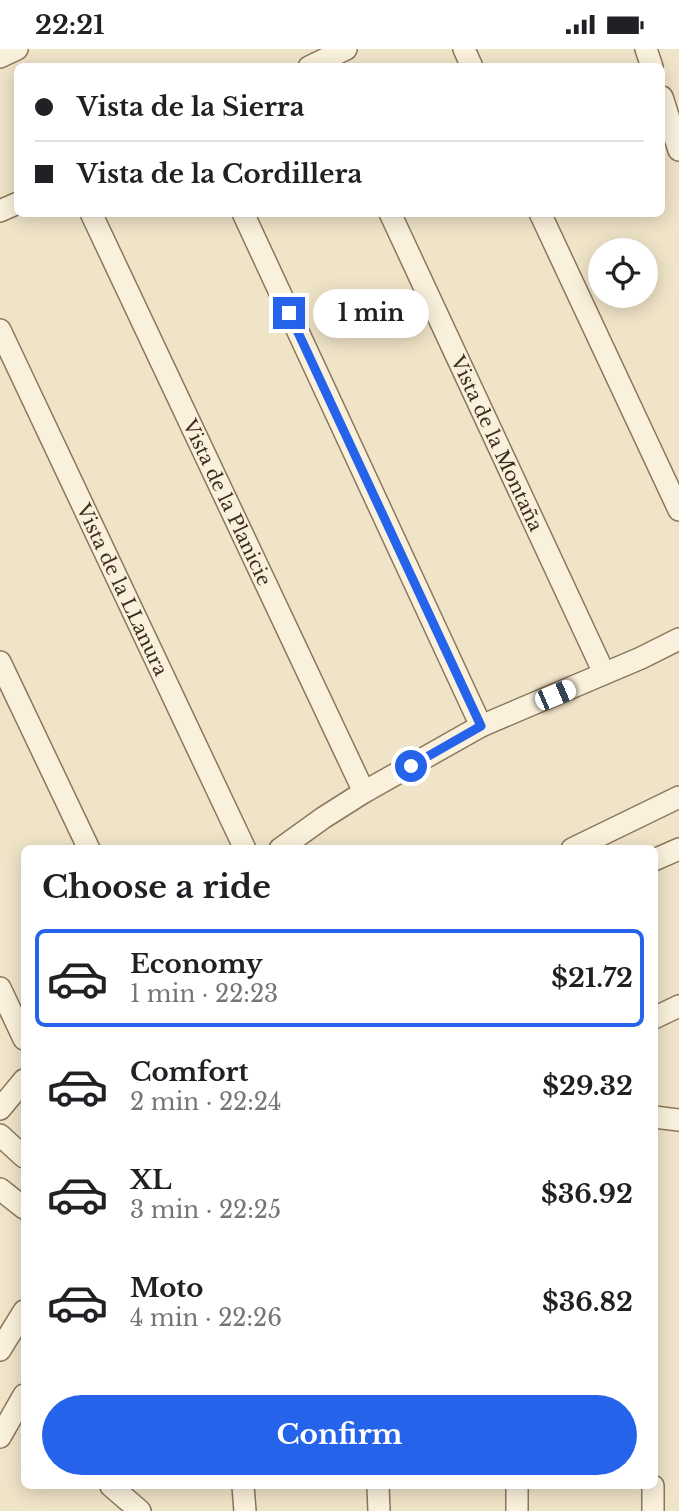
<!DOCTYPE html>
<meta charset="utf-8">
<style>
:root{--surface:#fff;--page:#f6f6f6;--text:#202124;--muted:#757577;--line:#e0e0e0;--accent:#2563eb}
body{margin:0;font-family:"Libre Baskerville",serif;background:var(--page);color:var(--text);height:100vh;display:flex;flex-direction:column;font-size:26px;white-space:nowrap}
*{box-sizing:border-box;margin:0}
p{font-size:23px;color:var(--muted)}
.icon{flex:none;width:38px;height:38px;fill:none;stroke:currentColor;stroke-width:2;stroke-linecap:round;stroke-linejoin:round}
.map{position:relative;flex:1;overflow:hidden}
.drawer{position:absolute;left:21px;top:796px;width:637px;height:644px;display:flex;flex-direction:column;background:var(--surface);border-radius:10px;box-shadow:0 4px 18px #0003}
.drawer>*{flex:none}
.top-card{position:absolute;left:14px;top:14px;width:651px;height:154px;border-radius:10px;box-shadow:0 4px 18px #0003;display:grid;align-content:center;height:154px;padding:0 21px;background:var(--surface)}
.controls{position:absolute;left:588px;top:189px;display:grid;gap:14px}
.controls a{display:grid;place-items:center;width:70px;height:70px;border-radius:50%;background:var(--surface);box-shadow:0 4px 18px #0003;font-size:35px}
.end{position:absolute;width:32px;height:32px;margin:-16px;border:9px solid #2563eb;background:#fff;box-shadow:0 0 0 4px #fff}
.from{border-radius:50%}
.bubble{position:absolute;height:49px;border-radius:24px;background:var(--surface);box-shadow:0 4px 18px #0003;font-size:23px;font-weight:700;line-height:49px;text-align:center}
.car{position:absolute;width:21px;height:42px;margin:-21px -10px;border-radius:9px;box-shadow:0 0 5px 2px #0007;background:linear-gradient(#fff 24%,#345 0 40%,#fff 0 76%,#345 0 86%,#fff 0)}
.top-card b{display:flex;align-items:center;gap:24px;height:66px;font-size:26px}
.top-card b+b{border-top:2px solid var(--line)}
.top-card i{width:18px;height:18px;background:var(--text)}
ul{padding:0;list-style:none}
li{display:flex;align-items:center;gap:21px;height:98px;margin:0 14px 10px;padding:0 7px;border:4px solid transparent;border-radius:10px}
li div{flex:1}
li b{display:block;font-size:26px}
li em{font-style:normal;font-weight:700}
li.current{border-color:var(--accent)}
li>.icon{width:63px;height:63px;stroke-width:1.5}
h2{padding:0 21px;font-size:32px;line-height:84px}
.cta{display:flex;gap:14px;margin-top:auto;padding:14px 21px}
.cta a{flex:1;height:80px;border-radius:42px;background:var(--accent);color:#fff;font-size:28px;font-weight:700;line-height:80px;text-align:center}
.status{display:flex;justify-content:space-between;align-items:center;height:49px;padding:0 35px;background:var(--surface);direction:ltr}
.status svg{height:19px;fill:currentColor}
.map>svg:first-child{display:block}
</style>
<div class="status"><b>22:21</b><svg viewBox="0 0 49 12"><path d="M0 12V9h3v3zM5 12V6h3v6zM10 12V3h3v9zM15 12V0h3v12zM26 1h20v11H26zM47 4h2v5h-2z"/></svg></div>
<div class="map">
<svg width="679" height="1462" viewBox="0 0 679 1462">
<rect width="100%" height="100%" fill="#f0e4c8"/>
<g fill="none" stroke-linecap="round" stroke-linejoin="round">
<defs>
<g id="minor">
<polyline points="464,0 472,18"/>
<polyline points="646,0 652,18"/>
<polyline points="0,8 17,0"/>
<polyline points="309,18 346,0"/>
<polyline points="662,48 679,101"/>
<polyline points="0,162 18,154"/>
<path id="s1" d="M 91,164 L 364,743"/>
<polyline points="243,164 481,677"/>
<path id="s2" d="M 390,164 L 604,624"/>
<polyline points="540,164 679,461"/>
<path id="s3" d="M 0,281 L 245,800"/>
<polyline points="0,613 89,800"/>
<polyline points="280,800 323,769 364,743 481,677 641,609 679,590"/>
<polyline points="572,800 679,748"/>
<polyline points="654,811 679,800"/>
<polyline points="0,939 24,990"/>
<polyline points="654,969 679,957"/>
<polyline points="0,1060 24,1031"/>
<polyline points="654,1068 679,1071"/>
<polyline points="0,1086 24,1108"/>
<polyline points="0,1140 24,1159"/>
<polyline points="0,1301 24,1262"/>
<polyline points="0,1388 24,1346"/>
<polyline points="111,1437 140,1462"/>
<polyline points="243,1437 245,1462"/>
<polyline points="378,1437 379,1462"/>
<polyline points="653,1437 653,1462"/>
<polyline points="517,1462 517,1437"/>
</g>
</defs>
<use href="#minor" stroke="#8d765c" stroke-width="24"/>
<use href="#minor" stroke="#faf1dc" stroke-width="21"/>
</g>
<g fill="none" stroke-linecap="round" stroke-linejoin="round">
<polyline stroke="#2563eb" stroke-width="9" points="289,264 481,677 411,717"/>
</g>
<g text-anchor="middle" stroke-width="7" stroke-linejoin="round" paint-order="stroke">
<g font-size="19" fill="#3d2e20" stroke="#f7eed8">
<text dy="7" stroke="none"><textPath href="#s2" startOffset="254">Vista de la Montaña</textPath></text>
<text dy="7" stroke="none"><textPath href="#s1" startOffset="320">Vista de la Planicie</textPath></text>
<text dy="7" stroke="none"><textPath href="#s3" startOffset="287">Vista de la LLanura</textPath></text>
</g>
</g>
</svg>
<div class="controls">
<a><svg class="icon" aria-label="locate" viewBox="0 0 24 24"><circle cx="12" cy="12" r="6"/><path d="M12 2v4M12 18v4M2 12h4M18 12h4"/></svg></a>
</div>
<i class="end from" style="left:411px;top:717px"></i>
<i class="end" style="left:289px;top:264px"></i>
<div class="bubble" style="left:313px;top:240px;width:116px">1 min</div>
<i class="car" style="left:555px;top:646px;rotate:67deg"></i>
<div class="top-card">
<b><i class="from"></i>Vista de la Sierra</b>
<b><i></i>Vista de la Cordillera</b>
</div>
<section class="drawer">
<h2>Choose a ride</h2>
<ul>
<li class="current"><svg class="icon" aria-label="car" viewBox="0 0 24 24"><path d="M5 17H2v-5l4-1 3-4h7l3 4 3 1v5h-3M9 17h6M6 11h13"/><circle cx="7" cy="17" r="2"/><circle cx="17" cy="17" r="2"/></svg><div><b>Economy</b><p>1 min · 22:23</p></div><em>$21.72</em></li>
<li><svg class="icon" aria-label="car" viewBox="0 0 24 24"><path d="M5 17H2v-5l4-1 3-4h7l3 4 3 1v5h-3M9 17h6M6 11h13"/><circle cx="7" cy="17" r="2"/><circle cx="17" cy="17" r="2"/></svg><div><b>Comfort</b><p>2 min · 22:24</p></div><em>$29.32</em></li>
<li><svg class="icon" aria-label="car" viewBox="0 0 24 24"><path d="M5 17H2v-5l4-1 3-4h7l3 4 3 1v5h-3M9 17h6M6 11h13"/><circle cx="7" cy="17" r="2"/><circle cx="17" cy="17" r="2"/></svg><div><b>XL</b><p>3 min · 22:25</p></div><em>$36.92</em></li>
<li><svg class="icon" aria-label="car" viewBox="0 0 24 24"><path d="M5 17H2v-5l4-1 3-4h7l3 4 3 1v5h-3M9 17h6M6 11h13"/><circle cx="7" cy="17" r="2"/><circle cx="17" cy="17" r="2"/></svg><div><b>Moto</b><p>4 min · 22:26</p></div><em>$36.82</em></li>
</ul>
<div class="cta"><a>Confirm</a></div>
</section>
</div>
